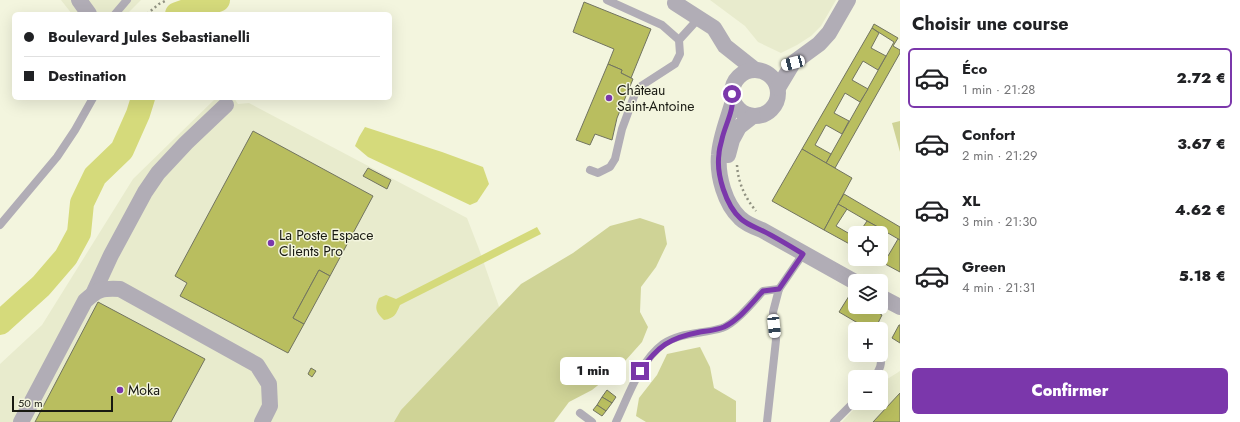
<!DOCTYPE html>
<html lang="fr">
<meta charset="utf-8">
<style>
:root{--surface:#fff;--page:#f2f2f2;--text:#202124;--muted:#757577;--line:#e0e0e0;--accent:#7b37ab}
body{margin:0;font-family:Jost,sans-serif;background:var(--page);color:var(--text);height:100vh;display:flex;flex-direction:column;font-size:15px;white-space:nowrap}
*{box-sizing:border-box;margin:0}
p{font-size:13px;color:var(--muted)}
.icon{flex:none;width:22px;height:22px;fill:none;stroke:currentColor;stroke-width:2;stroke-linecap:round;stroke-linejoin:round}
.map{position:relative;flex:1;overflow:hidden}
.details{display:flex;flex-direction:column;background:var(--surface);width:340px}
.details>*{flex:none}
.guide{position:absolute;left:12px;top:12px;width:380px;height:88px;border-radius:6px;box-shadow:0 4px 16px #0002;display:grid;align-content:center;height:88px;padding:0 12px;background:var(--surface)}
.fabs{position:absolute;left:848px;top:226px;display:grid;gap:8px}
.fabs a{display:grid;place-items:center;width:40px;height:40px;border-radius:6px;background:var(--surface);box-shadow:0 4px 16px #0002;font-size:20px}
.scale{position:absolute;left:12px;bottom:10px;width:101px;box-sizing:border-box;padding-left:4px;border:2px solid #181911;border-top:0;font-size:11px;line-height:14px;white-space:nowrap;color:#181911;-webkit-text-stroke:3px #f3f5de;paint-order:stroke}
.end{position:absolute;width:18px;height:18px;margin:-9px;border:5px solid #7b37ab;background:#fff;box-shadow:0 0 0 2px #fff}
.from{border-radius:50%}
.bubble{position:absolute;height:28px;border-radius:6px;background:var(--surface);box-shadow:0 4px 16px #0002;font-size:13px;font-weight:800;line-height:28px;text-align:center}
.car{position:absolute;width:12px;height:24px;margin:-12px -6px;border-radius:5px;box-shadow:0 0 3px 1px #0007;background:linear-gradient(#fff 24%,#345 0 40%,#fff 0 76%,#345 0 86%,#fff 0)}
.guide b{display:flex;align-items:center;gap:14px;height:38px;font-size:15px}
.guide b+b{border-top:1px solid var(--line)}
.guide i{width:10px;height:10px;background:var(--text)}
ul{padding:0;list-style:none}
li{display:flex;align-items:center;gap:12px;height:60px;margin:0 8px 6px;padding:0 4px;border:2px solid transparent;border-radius:6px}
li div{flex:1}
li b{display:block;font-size:15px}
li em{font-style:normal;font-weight:800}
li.active{border-color:var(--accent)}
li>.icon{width:36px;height:36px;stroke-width:1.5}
h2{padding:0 12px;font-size:18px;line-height:48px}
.action{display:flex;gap:8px;margin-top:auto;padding:8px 12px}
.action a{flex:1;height:46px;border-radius:6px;background:var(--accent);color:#fff;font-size:16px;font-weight:800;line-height:46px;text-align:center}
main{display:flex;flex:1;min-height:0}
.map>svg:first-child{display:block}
</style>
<main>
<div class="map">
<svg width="900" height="422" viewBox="0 0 900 422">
<rect width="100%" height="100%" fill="#f3f5de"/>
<g fill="#e8ebcd">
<polygon points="61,0 141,0 127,14 72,14"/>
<polygon points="710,0 836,0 821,26 811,36 797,45 781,53 758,42 745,26"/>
<polygon points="216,98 234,98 238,104 249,103 467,218 479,249 519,364 524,422 0,422 0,364 42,325 133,179"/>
<polygon points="900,371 900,422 842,422 860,403 881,403 881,383"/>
</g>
<g fill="#cfd396">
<polygon points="900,121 900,152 892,123"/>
<polygon points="640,218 664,226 667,244 656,267 641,287 640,312 648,327 642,342 617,370 592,390 569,402 554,422 394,422 401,410 521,284 573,253 610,226"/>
<polygon points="700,347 710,367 714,388 736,401 736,422 646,422 636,416 639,398 657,375 667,354"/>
</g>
<g fill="#d5da7b">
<polygon points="365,127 442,152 483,167 489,184 477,202 470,205 368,157 355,146 359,137"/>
<path d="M 537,227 L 541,234 L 400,305 C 396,314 395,318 384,320 C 376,312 374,309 379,298 L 386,295 L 396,299 Z"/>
</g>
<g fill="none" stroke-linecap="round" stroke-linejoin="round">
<g stroke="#d5da7b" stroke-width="24">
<polyline points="177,14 218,0"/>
<polyline points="0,323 41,286 66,257 79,233 82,203 95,176 122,150 138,114 143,98"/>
</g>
</g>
<g fill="#b9be5f" stroke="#727460">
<polygon points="584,2 651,29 631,78 621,73 622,70 608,64 614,49 573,32"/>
<polygon points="874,24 898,38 893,46 900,50 900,53 835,168 826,163 894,42 872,28"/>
<polygon points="872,28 879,33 871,48 886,56 878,70 863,61 852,80 868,89 860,102 845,93 834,113 849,121 842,134 826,125 815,145 831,154 826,163 802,149"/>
<polygon points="608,64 622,70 621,73 633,79 617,118 612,140 595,134 590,145 576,140"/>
<polygon points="253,131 373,196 330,276 319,270 293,318 304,324 288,353 180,296 187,283 175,276"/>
<polygon points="802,149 852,178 824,230 772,201"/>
<polygon points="368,168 391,180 387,189 363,176"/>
<polygon points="844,194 900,227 900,240 838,204"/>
<polygon points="838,204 847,209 836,226 855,237 855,247 824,230"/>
<polygon points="867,221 878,227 875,233 859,233"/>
<polygon points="898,239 900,240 900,272 876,259 881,259 881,252 888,256"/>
<polygon points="319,270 330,276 304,324 293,318"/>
<polygon points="849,296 855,300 855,307 868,307 882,315 875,329 868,329 839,312"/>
<polygon points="98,302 205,359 171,422 35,422"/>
<polygon points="899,325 900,325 900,343 892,338"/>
<polygon points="854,342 855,342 855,351 850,349"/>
<polygon points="311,368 316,371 312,377 308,374"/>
<polygon points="607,390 616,397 612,403 602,397"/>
<polygon points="900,393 900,422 873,422"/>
<polygon points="602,397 612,403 606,411 597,405"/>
<polygon points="597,405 606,411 602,416 593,410"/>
</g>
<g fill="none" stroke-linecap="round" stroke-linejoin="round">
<g stroke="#919282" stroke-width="2.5" stroke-dasharray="2 3" stroke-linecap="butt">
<polyline points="147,14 159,4 167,0"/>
<path d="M 737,165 C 738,182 745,198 756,211"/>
<polyline points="869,277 875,281"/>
</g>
<g stroke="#b1adb6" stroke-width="8">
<polyline points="607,0 662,25 679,40"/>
<polyline points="115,14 127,0"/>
<polyline points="590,170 598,173 610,167 615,159 622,129 636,91 641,86 675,64 680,54 679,40 699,18"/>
<polyline points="0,225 57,157 75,130 93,98"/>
<path d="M 875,377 C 879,370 883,364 880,355"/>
<polyline points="580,413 592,422"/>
<path d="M 616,422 C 628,397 640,361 663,344 C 680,332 703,334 722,328 C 736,323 753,302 763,291 L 779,289"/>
<polyline points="767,422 776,340 773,312 779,289 803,254"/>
<polyline points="834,422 855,401"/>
</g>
<g stroke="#b1adb6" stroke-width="16">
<polyline points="79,0 89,14"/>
<polyline points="675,3 714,28 725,46 754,69"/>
<circle cx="755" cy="93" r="23"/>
<polyline points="778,88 793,63 819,44 829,33 848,0"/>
<path d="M 733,101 C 728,119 720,137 719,155 C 717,176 725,204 740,218 C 746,224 754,227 762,230 L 855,282"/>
<polyline points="728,155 732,140 739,127 753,116"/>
<polyline points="93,294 111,255 145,192 158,173 186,143 226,105"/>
<polyline points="881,297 900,307"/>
<path d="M 21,422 L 85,301 C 98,289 102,288 120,289 L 257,365 L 269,384 L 270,406 L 262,422"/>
</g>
</g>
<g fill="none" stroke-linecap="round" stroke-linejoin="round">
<path stroke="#7b37ab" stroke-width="5" d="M 640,371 C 658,346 669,338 700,332 C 707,331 717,330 724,327 C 740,319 751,304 763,291 L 779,289 L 803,254 C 790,246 777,238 763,231 C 755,227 748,225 741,219 C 726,206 716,174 719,154 C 719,149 721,144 722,139 C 725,125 735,109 732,94"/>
</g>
<g fill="#7b37ab" stroke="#f3f5de" stroke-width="1.5">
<circle cx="609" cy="98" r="4"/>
<circle cx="271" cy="243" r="4"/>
<circle cx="120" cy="390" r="4"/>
</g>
<g text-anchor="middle" stroke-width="3" stroke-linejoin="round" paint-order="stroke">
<g font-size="14" fill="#181911" stroke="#f3f5de" text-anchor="start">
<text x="617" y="95">Château<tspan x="617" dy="16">Saint-Antoine</tspan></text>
<text x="279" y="240">La Poste Espace<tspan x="279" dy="16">Clients Pro</tspan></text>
<text x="128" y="395">Moka</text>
</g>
</g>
</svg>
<div class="fabs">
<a><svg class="icon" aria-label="locate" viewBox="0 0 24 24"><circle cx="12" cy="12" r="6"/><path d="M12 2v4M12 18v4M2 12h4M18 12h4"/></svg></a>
<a><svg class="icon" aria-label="layers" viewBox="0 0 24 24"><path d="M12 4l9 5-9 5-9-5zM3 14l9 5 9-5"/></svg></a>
<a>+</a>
<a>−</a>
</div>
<div class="scale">50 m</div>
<i class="end from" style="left:732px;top:94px"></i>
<i class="end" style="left:640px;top:371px"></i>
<div class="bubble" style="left:560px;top:357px;width:66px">1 min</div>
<i class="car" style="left:793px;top:63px;rotate:255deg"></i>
<i class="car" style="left:774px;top:326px;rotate:174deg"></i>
<div class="guide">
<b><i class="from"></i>Boulevard Jules Sebastianelli</b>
<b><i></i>Destination</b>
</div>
</div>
<section class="details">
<h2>Choisir une course</h2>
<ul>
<li class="active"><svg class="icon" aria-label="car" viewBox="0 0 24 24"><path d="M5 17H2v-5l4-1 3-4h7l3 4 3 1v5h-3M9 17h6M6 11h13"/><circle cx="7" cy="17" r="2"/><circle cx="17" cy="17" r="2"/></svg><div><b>Éco</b><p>1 min · 21:28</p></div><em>2.72 €</em></li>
<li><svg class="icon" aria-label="car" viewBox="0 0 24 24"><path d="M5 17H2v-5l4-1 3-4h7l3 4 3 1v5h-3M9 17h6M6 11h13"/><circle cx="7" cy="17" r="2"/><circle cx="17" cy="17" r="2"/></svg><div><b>Confort</b><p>2 min · 21:29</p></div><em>3.67 €</em></li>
<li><svg class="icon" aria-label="car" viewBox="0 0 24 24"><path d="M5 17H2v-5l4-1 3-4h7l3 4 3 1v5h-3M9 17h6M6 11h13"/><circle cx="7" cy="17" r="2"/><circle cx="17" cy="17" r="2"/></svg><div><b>XL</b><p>3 min · 21:30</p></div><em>4.62 €</em></li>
<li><svg class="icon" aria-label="car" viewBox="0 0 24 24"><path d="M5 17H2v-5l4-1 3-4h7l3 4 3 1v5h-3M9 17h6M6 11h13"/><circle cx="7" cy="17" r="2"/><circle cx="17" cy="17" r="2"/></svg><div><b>Green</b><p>4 min · 21:31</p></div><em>5.18 €</em></li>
</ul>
<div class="action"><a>Confirmer</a></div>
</section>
</main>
